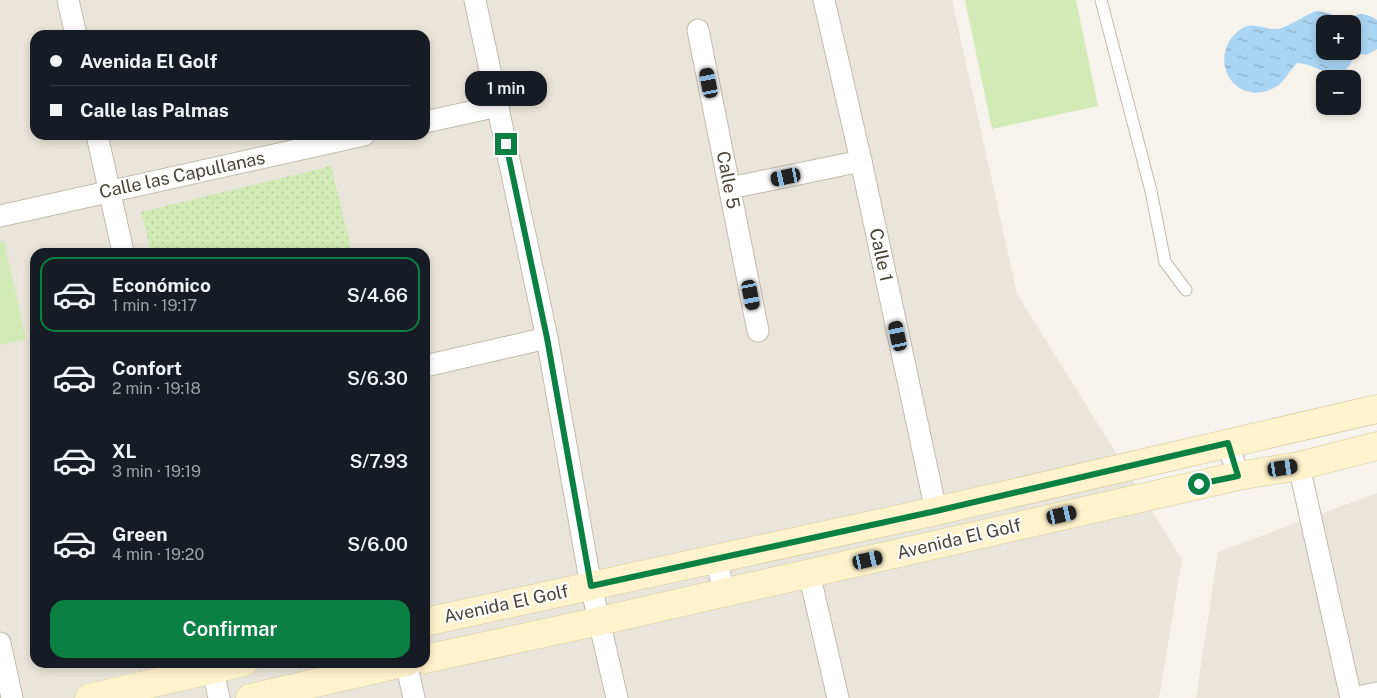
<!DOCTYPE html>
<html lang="es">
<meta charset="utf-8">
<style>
:root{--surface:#171b24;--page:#242831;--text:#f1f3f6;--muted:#9ea1a6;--line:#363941;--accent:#0b8043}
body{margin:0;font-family:"Public Sans",sans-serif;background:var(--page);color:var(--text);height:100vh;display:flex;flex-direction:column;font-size:19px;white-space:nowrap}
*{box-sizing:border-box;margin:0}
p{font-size:16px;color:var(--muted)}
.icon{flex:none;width:28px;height:28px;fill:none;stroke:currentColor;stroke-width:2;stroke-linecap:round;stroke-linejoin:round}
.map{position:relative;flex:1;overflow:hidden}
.sheet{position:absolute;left:30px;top:248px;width:400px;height:420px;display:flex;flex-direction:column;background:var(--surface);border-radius:15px;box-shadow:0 2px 8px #0003}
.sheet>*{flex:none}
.hud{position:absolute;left:30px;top:30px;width:400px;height:110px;border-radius:15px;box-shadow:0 2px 8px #0003;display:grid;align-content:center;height:110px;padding:0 20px;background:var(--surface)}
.fabs{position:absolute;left:1316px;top:15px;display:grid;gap:10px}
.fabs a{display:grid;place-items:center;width:45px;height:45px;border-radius:10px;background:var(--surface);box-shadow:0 2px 8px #0003;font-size:25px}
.end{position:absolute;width:22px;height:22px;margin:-11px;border:6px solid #0b8043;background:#fff;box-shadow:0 0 0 2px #fff}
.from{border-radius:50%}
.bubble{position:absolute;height:35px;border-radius:15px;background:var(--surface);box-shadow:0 2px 8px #0003;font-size:16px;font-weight:600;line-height:35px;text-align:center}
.car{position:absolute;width:15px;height:30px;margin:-15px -8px;border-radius:6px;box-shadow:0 0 4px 1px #0007;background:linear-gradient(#222 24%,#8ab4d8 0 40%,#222 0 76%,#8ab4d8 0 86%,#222 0)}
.hud b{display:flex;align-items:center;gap:18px;height:48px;font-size:19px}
.hud b+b{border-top:1px solid var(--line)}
.hud i{width:12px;height:12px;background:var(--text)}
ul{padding:9px 0 0;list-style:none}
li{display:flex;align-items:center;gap:15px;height:75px;margin:0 10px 8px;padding:0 10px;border:2px solid transparent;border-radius:15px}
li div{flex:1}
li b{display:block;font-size:19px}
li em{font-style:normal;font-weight:600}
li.active{border-color:var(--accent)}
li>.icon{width:45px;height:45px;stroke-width:1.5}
.cta{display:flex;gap:10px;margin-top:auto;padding:10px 20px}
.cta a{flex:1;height:58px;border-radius:15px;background:var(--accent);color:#fff;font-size:20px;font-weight:600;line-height:58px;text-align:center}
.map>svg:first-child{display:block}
</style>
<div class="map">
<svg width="1377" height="698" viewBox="0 0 1377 698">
<defs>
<pattern id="park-dots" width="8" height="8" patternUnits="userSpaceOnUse" patternTransform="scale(1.25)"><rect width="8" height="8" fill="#d2eab5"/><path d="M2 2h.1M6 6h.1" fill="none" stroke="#b6ca9c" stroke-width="1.8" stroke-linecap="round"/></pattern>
<pattern id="water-ripples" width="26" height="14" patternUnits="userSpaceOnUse" patternTransform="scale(1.25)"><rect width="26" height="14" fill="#a9d4f2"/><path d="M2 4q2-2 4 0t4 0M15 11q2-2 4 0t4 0" fill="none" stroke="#8caec5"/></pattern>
</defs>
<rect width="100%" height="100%" fill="#f6f3ec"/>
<g fill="#eae5da" fill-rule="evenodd">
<path d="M 0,0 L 952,0 L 1017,294 L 1182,559 L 1159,698 L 0,698 ZM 35,35 L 425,35 L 425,135 L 35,135 ZM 35,252 L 425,252 L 425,662 L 35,662 Z"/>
<polygon points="1377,493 1377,698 1196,698 1218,552"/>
</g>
<g fill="#d2eab5">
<polygon points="965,0 1076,0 1098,106 992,129"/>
<polygon points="4,241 26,339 0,345 0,242"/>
</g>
<polygon fill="url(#park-dots)" points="331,166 352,252 151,252 141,212"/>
<path fill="url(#water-ripples)" d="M 1316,11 C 1329,12 1335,15 1345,24 L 1325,24 L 1325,51 L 1352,51 L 1352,24 L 1348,24 C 1357,11 1364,12 1377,20 L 1377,49 L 1366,55 L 1355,53 C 1342,93 1320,63 1297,63 C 1289,70 1285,83 1274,88 C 1232,109 1205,54 1241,29 C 1252,21 1262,29 1274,29 C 1285,30 1304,15 1316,11 Z"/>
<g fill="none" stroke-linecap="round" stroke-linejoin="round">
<defs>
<polyline id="service" points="1101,0 1151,191 1165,262 1186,290"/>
<g id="minor">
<polyline points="68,0 76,35"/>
<polyline points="475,0 547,338 591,586 617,698"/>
<polyline points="824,0 861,161 936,511"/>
<polyline points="698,30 758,331"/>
<polyline points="425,122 498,106"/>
<polyline points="97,135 123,252"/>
<polyline points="730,188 861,161"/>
<polyline points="0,216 364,135"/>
<polyline points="425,366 547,338"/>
<polyline points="1228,443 1238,476"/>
<polyline points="1299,466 1351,698"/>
<polyline points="716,559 724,592"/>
<polyline points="809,573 838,698"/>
<polyline points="0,643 12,698"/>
<polyline points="211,662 219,698"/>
<polyline points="406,662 414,698"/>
<polyline points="1353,698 1377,693"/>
</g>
<g id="secondary">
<polyline points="425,622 936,511 1377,409"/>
<polyline points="425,659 600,621 1238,476 1299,466 1377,446"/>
<polyline points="89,698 244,662"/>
<polyline points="250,698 407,662"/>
</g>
</defs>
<use href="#service" stroke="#c2bbae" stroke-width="13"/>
<use href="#minor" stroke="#c2bbae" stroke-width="23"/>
<use href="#secondary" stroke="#d6c79b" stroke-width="29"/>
<use href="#service" stroke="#fff" stroke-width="11"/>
<use href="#minor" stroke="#fff" stroke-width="21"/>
<use href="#secondary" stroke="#fff3cd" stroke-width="28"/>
</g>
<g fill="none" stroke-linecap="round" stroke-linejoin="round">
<polyline stroke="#0b8043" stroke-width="6" points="506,144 547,338 591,586 936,511 1228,443 1238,476 1199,484"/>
</g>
<g text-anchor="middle" stroke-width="4" stroke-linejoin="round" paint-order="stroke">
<g font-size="18" fill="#4b4439" stroke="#fff">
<text transform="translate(182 175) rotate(-12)" y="6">Calle las Capullanas</text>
<text transform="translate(728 180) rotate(79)" y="6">Calle 5</text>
<text transform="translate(881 255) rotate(78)" y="6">Calle 1</text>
<text transform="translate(959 539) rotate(-13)" y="6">Avenida El Golf</text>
<text transform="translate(506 604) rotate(-12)" y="6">Avenida El Golf</text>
</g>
</g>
</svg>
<div class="fabs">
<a>+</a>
<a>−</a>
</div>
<i class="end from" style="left:1199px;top:484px"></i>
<i class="end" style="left:506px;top:144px"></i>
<div class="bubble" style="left:465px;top:71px;width:82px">1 min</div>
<i class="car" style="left:709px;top:83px;rotate:349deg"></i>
<i class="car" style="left:786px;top:177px;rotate:258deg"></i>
<i class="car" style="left:751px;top:295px;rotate:169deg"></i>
<i class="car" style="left:898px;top:336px;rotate:348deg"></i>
<i class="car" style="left:1283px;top:468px;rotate:81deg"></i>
<i class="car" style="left:1062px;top:515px;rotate:77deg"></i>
<i class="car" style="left:868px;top:560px;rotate:77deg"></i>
<div class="hud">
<b><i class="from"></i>Avenida El Golf</b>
<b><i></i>Calle las Palmas</b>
</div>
<section class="sheet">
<ul>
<li class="active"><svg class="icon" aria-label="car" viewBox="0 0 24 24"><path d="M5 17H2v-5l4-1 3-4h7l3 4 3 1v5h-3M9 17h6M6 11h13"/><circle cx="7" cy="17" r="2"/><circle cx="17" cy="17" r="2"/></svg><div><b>Económico</b><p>1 min · 19:17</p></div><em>S/4.66</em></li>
<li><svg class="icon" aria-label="car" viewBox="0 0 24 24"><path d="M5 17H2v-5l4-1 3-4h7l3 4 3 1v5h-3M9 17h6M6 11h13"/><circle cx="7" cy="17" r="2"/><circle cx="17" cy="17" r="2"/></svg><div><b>Confort</b><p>2 min · 19:18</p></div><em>S/6.30</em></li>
<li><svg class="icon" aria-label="car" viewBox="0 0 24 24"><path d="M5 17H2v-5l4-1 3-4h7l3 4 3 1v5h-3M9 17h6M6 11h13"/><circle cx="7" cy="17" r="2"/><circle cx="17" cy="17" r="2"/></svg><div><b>XL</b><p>3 min · 19:19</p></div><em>S/7.93</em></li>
<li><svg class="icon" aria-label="car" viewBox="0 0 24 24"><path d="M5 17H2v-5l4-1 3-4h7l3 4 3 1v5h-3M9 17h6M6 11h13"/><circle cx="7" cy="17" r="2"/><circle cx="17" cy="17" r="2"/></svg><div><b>Green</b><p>4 min · 19:20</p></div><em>S/6.00</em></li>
</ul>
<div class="cta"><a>Confirmar</a></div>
</section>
</div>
